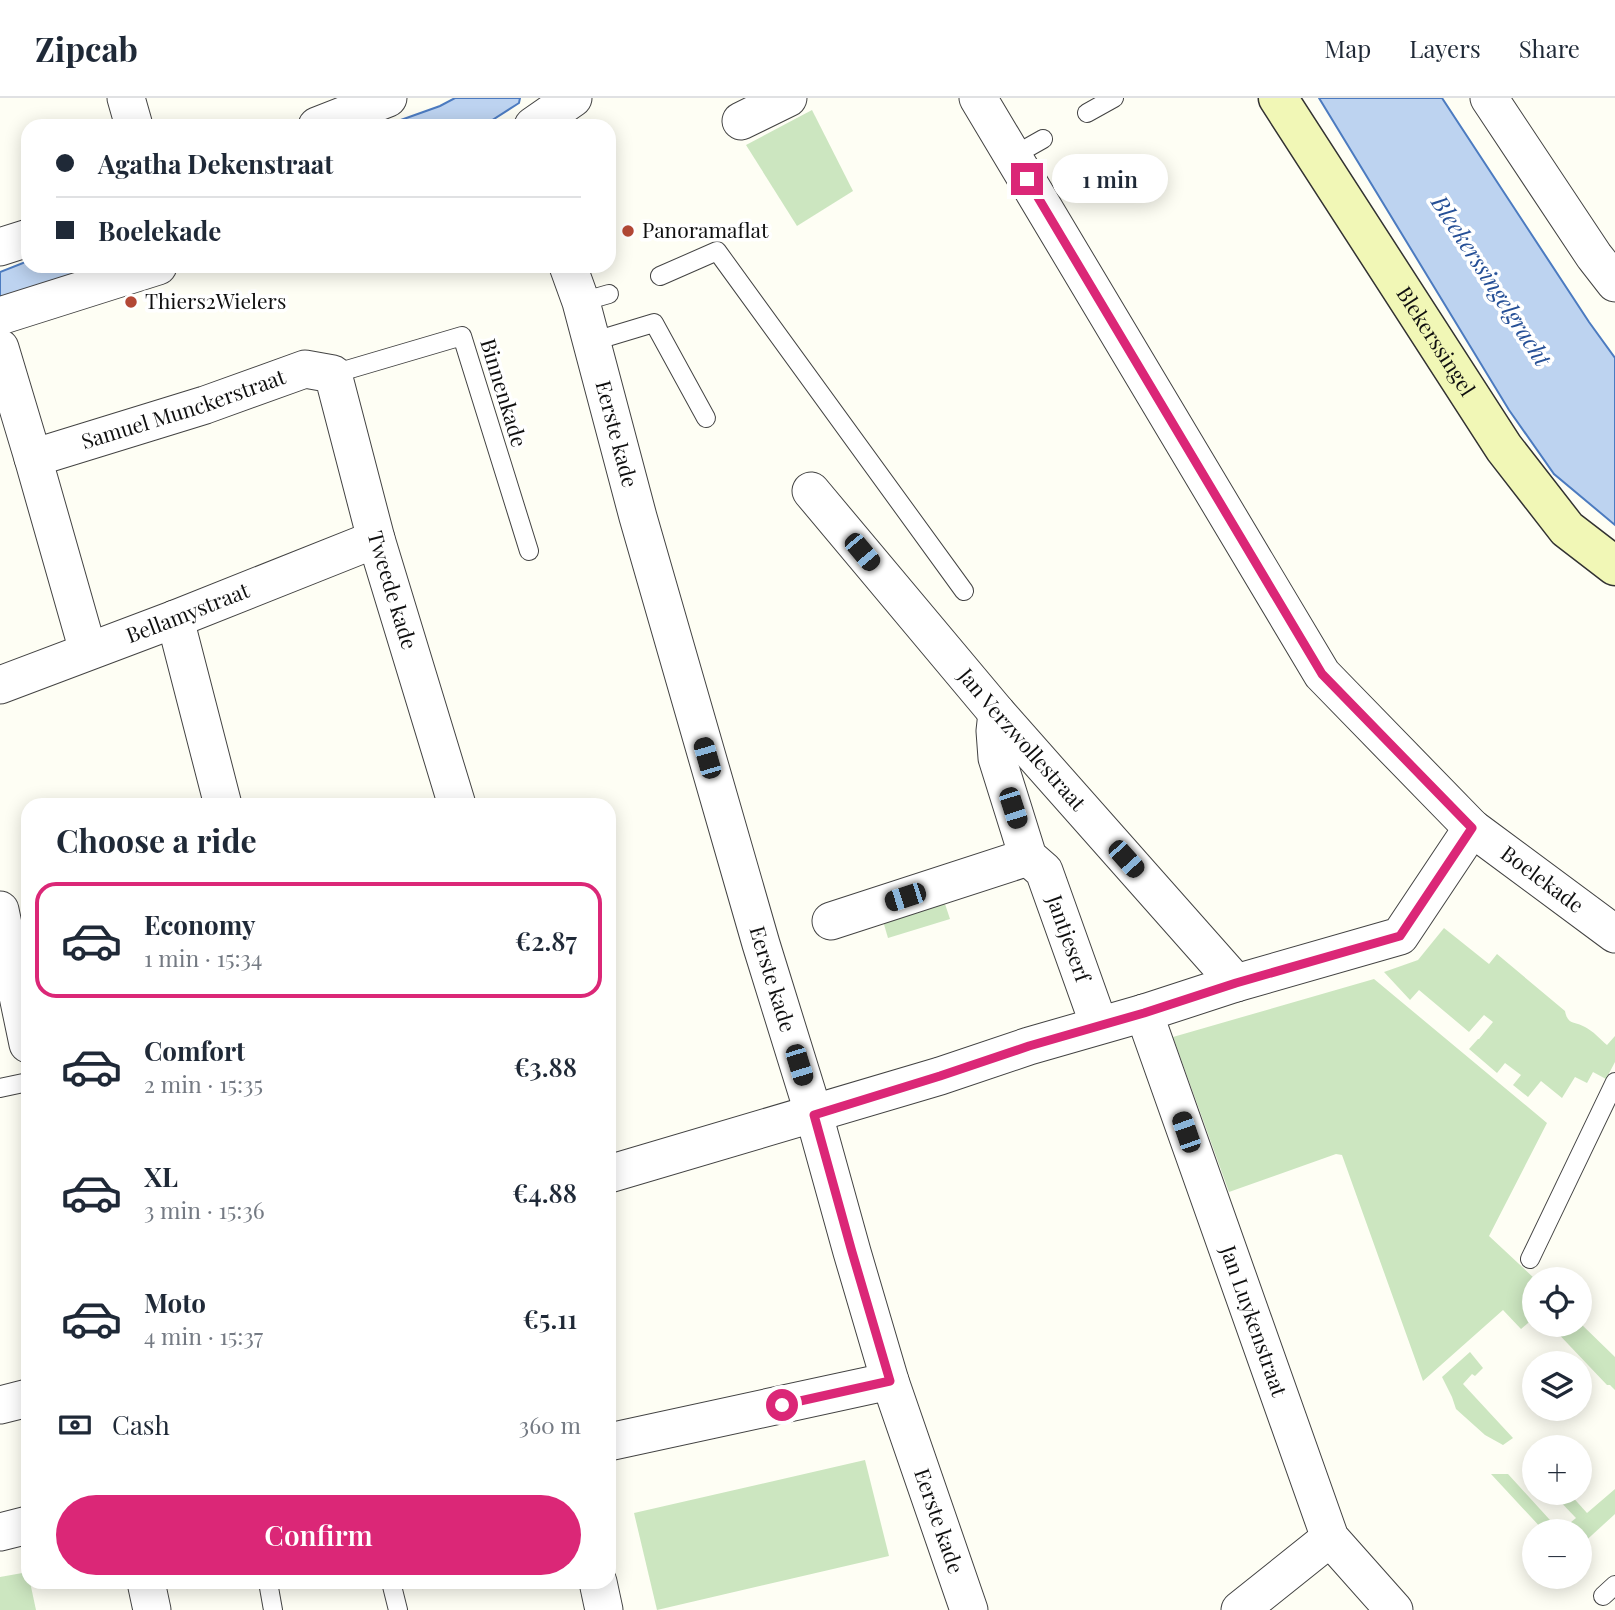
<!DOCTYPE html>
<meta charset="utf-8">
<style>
:root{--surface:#fff;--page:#f2f2f3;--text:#1f2937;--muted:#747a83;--line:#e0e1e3;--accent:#db2777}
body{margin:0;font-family:"Playfair Display",serif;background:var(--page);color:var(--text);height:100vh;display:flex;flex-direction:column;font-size:26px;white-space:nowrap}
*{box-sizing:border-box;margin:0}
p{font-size:23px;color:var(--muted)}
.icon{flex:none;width:38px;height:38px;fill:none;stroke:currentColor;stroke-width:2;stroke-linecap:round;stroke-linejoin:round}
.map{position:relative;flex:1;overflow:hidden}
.sheet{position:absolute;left:21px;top:700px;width:595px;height:791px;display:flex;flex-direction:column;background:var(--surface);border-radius:21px;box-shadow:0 4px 18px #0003}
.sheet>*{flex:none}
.guide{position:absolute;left:21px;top:21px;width:595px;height:154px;border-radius:21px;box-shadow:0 4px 18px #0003;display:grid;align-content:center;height:154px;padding:0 35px;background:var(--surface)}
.controls{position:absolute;left:1522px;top:1169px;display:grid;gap:14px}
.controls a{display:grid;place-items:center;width:70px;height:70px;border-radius:50%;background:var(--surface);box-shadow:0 4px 18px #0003;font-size:35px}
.end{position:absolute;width:32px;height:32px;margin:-16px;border:9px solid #db2777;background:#fff;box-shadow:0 0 0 4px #fff}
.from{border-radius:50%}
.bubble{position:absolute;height:49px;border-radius:24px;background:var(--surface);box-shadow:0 4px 18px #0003;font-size:23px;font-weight:600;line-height:49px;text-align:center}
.car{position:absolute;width:21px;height:42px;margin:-21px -10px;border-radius:9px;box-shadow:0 0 5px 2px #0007;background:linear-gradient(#222 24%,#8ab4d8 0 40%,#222 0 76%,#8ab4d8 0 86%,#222 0)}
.guide b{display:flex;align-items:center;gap:24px;height:66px;font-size:26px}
.guide b+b{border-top:2px solid var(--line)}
.guide i{width:18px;height:18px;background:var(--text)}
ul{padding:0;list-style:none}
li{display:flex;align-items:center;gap:21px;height:116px;margin:0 14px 10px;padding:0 21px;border:4px solid transparent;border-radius:21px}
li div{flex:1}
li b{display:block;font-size:26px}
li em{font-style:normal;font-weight:600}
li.on{border-color:var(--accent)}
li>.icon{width:63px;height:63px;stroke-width:1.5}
h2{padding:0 35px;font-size:32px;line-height:84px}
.pay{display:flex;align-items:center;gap:18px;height:77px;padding:0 35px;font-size:26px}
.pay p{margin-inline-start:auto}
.action{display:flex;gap:14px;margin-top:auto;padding:14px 35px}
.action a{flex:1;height:80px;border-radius:42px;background:var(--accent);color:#fff;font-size:28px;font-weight:600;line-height:80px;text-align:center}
header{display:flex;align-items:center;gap:42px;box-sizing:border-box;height:98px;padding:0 35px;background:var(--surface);border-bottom:2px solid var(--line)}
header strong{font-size:33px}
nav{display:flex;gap:38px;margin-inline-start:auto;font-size:24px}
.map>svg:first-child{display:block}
</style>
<header>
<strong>Zipcab</strong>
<nav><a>Map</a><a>Layers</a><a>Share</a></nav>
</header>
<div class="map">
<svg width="1615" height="1512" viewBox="0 0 1615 1512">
<rect width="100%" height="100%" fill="#fefef4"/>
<g fill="#cce6c0">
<polygon points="812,12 853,93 797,128 746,47"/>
<polygon points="945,806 950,821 888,840 883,823"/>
<path d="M 1444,830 L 1489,866 L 1497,856 L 1565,913 C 1568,928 1575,923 1585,929 C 1593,933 1600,941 1607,947 L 1615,938 L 1615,964 L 1606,981 L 1593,974 L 1587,985 L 1575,979 L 1562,1000 L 1541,983 L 1528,999 L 1513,987 L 1521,977 L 1505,965 L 1497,975 L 1469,951 L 1478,941 L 1479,941 L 1493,924 L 1484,917 L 1469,934 L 1419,892 L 1410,902 L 1384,874 L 1418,862 Z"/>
<polygon points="1374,881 1547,1025 1489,1138 1535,1181 1535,1219 1521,1231 1503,1212 1423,1283 1342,1057 1336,1056 1229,1094 1173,939"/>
<polygon points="1580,1225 1615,1259 1615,1292 1610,1287 1607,1287 1550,1227 1580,1227"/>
<polygon points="1470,1254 1483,1270 1475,1278 1472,1276 1463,1286 1513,1340 1503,1347 1485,1337 1456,1311 1452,1299 1442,1279"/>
<polygon points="865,1362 889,1458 657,1512 634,1415"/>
<polygon points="1491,1376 1508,1376 1560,1433 1576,1420 1552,1395 1569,1395 1587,1415 1615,1391 1615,1416 1580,1448 1580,1433 1544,1433"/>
<polygon points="28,1474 28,1484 30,1484 36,1512 0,1512 0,1479"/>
</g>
<g fill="#bdd3f0" stroke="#4c7bc0" stroke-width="2">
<polygon points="455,0 520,0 519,5 483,28 384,28 440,8"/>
<polygon points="1319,0 1442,0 1589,224 1615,260 1615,427 1554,376 1509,312"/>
<polygon points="28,163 28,168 109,168 0,205 0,174"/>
</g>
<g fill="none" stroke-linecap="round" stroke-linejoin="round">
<defs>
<g id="service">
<polyline points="1087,15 1114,0"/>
<polyline points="1013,58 1043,41"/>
<polyline points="660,178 717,153 964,493"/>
<polyline points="581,204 609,196"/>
<polyline points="591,244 654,225 706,320"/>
<polyline points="333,276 462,238 529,453"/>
<polyline points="0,990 28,984"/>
<polyline points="1530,1161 1615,984"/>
<polyline points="268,1484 273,1512"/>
<polyline points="391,1484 398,1512"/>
<polyline points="1603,1498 1615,1487"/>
</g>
<g id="minor">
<polyline points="126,0 134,28"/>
<path id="s1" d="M 978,0 L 1322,576 L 1472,730 L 1615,836"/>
<polyline points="1489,0 1594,158 1615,185"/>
<polyline points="741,23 788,0"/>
<polyline points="317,28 388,0"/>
<polyline points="533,28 573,0"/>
<polyline points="0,149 28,140"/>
<path id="s2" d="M 568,168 L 581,204 L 638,419 L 761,846 L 814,1017 L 852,1154 L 890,1283 L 969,1512"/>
<polyline points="0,218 158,168"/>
<polyline points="0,250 33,360 88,553"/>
<path id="s3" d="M 33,360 L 205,307 L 305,271 L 333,276 L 376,441 L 457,707"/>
<path id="s4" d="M 811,393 L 997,615 L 1236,885"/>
<polyline points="175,521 223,707"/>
<path id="s5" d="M 0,587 L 175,521 L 376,441"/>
<path id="s6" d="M 997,615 L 995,633 L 997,660 L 1028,759 L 1044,773 L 1099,927"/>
<polyline points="0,812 28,946"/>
<polyline points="831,823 1028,759"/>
<path id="s7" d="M 1144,915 L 1330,1440 L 1394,1512"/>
<polyline points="609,1076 940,978 1029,948 1144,915 1236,885 1400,838 1472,730"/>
<polyline points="0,1307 28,1300"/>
<polyline points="609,1344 890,1283"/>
<polyline points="0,1434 28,1427"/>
<polyline points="146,1484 152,1512"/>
<polyline points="598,1484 604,1512"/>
<polyline points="1240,1512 1330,1440"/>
</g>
<g id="secondary">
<path id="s8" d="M 1278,0 L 1504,350 L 1567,431 L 1615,468"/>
</g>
</defs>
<use href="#service" stroke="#434343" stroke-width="20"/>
<use href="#minor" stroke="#434343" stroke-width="39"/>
<use href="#secondary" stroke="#323232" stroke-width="41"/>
<use href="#service" stroke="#fff" stroke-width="18"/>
<use href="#minor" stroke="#fff" stroke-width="37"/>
<use href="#secondary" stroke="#f1f7b6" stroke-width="38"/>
</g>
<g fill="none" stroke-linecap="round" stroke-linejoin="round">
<polyline stroke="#db2777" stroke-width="9" points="782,1307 890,1283 852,1154 814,1017 940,978 1029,948 1144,915 1236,885 1400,838 1472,730 1322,576 1027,81"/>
</g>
<g fill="#b34835" stroke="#fff" stroke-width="2.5">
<circle cx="628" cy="133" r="7"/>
<circle cx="131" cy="204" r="7"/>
</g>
<g text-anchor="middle" stroke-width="7" stroke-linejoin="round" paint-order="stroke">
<g font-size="21" fill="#101010" stroke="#fff" text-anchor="start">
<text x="642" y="140">Panoramaflat</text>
<text x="145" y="211">Thiers2Wielers</text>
</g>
<g font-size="21" fill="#101010" stroke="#fff">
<text dy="7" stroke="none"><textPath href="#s8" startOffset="290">Blekerssingel</textPath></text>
<text transform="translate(503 295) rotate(73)" y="7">Binnenkade</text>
<text dy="7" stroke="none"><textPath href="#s3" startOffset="158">Samuel Munckerstraat</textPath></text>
<text dy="7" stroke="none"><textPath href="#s2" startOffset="175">Eerste kade</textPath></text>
<text dy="7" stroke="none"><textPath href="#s3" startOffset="539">Tweede kade</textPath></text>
<text dy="7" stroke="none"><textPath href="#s5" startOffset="201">Bellamystraat</textPath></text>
<text dy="7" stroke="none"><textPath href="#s4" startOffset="326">Jan Verzwollestraat</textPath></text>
<text dy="7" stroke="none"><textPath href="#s1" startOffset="973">Boelekade</textPath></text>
<text dy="7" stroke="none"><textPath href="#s6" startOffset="242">Jantjeserf</textPath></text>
<text dy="7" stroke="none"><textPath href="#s2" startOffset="742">Eerste kade</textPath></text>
<text dy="7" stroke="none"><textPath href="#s7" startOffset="327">Jan Luykenstraat</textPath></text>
<text dy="7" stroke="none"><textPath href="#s2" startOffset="1309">Eerste kade</textPath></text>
</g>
<g font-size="23" font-style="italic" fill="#254f96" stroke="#fff">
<text transform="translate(1491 183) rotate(57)" y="8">Bleekerssingelgracht</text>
</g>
</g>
</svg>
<div class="controls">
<a><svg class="icon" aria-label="locate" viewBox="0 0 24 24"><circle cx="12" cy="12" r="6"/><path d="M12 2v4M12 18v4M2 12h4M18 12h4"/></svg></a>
<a><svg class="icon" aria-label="layers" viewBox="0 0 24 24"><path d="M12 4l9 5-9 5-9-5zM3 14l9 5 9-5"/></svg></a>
<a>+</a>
<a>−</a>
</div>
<i class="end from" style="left:782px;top:1307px"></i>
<i class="end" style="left:1027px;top:81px"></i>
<div class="bubble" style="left:1052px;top:56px;width:116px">1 min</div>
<i class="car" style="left:862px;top:454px;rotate:140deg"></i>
<i class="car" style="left:707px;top:660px;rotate:344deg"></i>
<i class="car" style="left:1013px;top:710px;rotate:162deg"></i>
<i class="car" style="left:1126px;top:761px;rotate:138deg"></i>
<i class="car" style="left:905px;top:799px;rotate:252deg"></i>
<i class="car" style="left:799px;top:967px;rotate:163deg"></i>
<i class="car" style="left:1186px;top:1034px;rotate:341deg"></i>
<div class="guide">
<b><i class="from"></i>Agatha Dekenstraat</b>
<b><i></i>Boelekade</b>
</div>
<section class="sheet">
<h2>Choose a ride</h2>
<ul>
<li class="on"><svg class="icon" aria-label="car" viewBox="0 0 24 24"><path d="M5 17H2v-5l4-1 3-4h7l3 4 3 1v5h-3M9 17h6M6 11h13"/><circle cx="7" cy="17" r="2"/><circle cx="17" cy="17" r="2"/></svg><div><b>Economy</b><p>1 min · 15:34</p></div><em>€2.87</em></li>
<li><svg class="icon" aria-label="car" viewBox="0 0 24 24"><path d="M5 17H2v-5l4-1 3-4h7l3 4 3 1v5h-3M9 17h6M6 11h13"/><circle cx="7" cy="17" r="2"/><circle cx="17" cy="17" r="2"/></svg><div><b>Comfort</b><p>2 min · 15:35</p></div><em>€3.88</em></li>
<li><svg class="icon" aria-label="car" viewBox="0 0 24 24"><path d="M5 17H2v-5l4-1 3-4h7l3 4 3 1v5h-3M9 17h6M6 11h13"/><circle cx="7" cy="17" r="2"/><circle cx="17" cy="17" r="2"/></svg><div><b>XL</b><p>3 min · 15:36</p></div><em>€4.88</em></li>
<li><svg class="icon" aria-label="car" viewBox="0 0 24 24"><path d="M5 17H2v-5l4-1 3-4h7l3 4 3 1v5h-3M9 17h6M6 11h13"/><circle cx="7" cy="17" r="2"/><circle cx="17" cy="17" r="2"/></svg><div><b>Moto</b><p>4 min · 15:37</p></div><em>€5.11</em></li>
</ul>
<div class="pay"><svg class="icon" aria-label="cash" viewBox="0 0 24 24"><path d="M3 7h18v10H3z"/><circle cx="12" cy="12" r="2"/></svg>Cash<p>360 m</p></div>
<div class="action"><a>Confirm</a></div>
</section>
</div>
